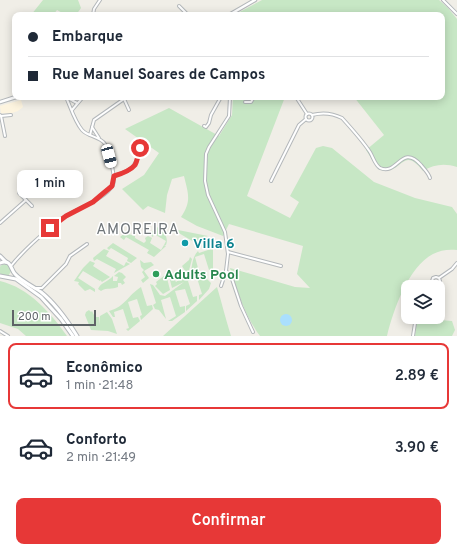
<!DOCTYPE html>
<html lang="pt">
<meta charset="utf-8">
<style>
:root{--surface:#fff;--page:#f6f6f7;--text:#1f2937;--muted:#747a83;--line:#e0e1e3;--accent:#e73837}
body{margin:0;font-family:Overpass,sans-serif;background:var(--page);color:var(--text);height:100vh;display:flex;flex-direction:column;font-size:15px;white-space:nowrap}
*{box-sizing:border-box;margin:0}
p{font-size:13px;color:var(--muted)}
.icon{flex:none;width:22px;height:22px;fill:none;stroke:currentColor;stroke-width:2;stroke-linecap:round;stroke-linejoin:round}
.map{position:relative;height:336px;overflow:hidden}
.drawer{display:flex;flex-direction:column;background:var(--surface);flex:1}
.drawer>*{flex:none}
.top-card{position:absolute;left:12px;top:12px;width:433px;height:88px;border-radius:8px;box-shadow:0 2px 10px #0003;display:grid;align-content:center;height:88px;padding:0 16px;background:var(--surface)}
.fabs{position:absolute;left:401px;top:280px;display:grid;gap:8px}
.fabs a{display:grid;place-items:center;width:44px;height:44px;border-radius:8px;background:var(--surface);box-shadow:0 2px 10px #0003;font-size:20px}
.scale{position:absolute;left:12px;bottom:10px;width:84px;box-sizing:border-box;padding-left:4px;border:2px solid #5e6367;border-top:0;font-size:11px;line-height:14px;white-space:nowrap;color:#5e6367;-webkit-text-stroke:3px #fff;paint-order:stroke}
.end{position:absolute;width:18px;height:18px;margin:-9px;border:5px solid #e73837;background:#fff;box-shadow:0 0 0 2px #fff}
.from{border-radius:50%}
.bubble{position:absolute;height:28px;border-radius:8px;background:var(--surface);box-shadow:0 2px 10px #0003;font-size:13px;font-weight:600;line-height:28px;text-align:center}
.car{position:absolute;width:12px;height:24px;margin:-12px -6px;border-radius:5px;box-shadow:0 0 3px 1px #0007;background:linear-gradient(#fff 24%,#345 0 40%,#fff 0 76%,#345 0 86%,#fff 0)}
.top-card b{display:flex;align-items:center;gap:14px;height:38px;font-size:15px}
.top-card b+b{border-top:1px solid var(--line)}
.top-card i{width:10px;height:10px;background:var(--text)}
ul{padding:7px 0 0;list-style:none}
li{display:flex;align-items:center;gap:12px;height:66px;margin:0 8px 6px;padding:0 8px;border:2px solid transparent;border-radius:8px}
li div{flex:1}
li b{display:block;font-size:15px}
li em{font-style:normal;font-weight:600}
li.selected{border-color:var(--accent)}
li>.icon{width:36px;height:36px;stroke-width:1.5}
.action{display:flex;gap:8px;margin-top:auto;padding:8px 16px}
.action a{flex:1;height:46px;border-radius:8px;background:var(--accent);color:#fff;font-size:16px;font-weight:600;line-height:46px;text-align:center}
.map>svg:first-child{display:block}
</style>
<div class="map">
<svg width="457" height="336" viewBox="0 0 457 336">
<rect width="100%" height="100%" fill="#f0eee7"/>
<polygon fill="#fdf4df" points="21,100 23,107 18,111 9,114 1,113 0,106"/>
<g fill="#c7e7c5">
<polygon points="43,0 78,0 81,8 76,15 66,15 57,10 53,15 31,15"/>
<path d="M 262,0 L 439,0 L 448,8 L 457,19 L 457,167 C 445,163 434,164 423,171 C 401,143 403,178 378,169 L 366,150 L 384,135 L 354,97 L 442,97 L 442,15 L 234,15 Z"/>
<path d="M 233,97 L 285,97 L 247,196 L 290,218 L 299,202 L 290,196 L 316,148 L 323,146 L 332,148 L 374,182 L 415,198 L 452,207 L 457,214 L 457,250 C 449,249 440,250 433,254 C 408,267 393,311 387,336 L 260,336 C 245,316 237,291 230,268 L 295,287 L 310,288 L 297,274 L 303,246 L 229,224 L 223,236 L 197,226 L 181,217 C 192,201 188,193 184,176 L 172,179 L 167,195 L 165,213 L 148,206 L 143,210 L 122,189 L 144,175 L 159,153 L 125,129 L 169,108 L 219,136 L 232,115 Z"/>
<path d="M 158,227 C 164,231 169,238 166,245 L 164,245 L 166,241 L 154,234 L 153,237 L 149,234 Z"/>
<polygon points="178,230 208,236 201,238 199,245 177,232 172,233 172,231"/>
<polygon points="125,233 135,236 135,238 144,243 146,241 145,238 148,236 152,238 150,243 161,250 164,245 166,246 154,257 147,253 149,250 126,237 124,240 120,237"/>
<polygon points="113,243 137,258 131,263 127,261 128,258 111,248 109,250 107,248"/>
<polygon points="104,249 109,251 106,256 124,266 126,262 130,264 114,273 116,269 97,259 94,261 93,258"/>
<path d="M 211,249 L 213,249 L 213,270 L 209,270 L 204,254 L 195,257 L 201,279 L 207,279 L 211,283 L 209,289 L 199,300 L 199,295 L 202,294 L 197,278 L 188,281 L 193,297 L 197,296 L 197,301 L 186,311 L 186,306 L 190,304 L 185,289 L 175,291 L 180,307 L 185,306 L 185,312 L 172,321 L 168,321 L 176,316 L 170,297 L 161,300 L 166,319 L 159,310 L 155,309 L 153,305 L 156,303 L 150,284 L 153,285 L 160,295 L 165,296 L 184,282 L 172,288 L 169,276 L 171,274 L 176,282 L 187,274 L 182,266 L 189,260 L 190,257 L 192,259 L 187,278 C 194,270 190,259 198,251 L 199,253 Z"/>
<polygon points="140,260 144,263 151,262 154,265 144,271 149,278 143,283 141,280 145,277 142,272 144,270 141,267"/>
<polygon points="90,261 95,263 93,266 110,277 102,282 100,280 100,281 83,271 78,278 95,289 95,292 90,289 85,291 78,284 79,282 74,281 83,268"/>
<circle cx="5" cy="270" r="6"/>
<path d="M 119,272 L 122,273 L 126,277 L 123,280 L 125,283 L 122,285 L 121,283 L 118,283 L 118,287 C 112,290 107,287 101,291 L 98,289 C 101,282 108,282 113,276 L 113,281 L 117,281 L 118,277 L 114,276 Z"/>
<polygon points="165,275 167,278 170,290 163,294 155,286 157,284 156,282"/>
<path d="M 0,281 C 29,288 50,312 67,336 L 26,336 L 18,329 L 0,323 Z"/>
<path d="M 141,287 L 147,306 L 152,305 L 153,309 L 141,320 L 140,316 L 142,315 L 137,299 L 128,302 L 133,318 L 138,317 L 140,321 L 128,331 L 126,329 L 129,328 L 123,309 L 114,312 L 115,317 L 113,317 L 109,311 C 126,306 127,296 141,287 Z"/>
<path d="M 217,287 C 222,304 226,320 231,336 L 163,336 Z"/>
<polygon points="89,310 91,312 92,311 95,317 99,317 99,325 100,316 107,312 112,319 117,334 108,331 91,330 85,315 86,312"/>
<polygon points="417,318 452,321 455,330 452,336 415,336"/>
</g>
<circle fill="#aadffe" cx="286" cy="320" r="6"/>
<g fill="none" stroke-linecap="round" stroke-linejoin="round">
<defs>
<g id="minor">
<polyline points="443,0 457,14"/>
<polyline points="179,6 188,15"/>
<polyline points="93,15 94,9 100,0"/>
<polyline points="66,97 77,103"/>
<polyline points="230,97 229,116 209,147 206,154 205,181 208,195 225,232 228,254 226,271 231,276 241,306 253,332"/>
<polyline points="296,97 307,114"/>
<polyline points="245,102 251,102 254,97"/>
<polyline points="72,110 83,97"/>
<circle cx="309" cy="117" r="3.5"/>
<polyline points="0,115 1,116 5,136"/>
<path d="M 312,115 C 323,112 332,113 342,118 C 352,129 362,140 370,152 C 373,157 375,165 380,168 C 398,176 401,143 421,165 C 424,169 428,172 430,178"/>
<polyline points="1,116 11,115"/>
<polyline points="204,126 206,127 209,123 211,115 221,97"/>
<polyline points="92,127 99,138"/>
<polyline points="90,135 94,120 124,99 129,110"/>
<circle cx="139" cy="150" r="2.5"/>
<path d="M 114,176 C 129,171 135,169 139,153"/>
<polyline points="271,181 299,125 306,119"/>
<polyline points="19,193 32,206"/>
<polyline points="0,223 26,200"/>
<polyline points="228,252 281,266"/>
<path d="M 11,266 C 22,252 43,233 57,222 C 71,210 104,201 113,185 C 116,178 109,151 105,144 C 100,136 88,137 82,130 C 75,122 70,106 66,97"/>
<polyline points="439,278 440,281 439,284 436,285 433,284 432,281 433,278 436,277 439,278 452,269 457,263"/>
<polyline points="221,286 226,271"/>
<polyline points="36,288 42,288 66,264 70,256 87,244"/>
<polyline points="0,331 8,336"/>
<polyline points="413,336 416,317"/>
</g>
<g id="tertiary">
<polyline points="229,15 255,0"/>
<polyline points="0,102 16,97"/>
</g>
<g id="secondary">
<polyline points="0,256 6,262"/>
<path d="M 0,263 C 12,259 10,269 15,274 C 21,281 34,287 41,292 C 56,304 67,320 77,336"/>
<polyline points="0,276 16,279 41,297 61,319 73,336"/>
</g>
</defs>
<use href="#minor" stroke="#b4b8bb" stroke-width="4"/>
<use href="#tertiary" stroke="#b4b8bb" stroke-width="4.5"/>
<use href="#secondary" stroke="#b3b7bb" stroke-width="5"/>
<use href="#minor" stroke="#fff" stroke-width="2"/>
<use href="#tertiary" stroke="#fff" stroke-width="2.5"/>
<use href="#secondary" stroke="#fff" stroke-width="3"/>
</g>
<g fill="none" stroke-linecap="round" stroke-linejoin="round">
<path stroke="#e73837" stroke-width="5" d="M 50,228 L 66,216 L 93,202 L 100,196 L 112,186 L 114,176 C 121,174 130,171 135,165 C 138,160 137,154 141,151 L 140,148"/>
</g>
<circle fill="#0f9aa8" stroke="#fff" stroke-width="1.5" cx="185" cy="243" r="4"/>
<circle fill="#2e9e5b" stroke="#fff" stroke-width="1.5" cx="156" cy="274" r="4"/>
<g text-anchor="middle" stroke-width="3" stroke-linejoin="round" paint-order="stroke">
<g font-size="14" font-weight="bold" fill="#0d838f" stroke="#fff" text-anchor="start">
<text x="193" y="248">Villa 6</text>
</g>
<g font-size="14" font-weight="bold" fill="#27864d" stroke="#fff" text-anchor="start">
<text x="164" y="279">Adults Pool</text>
</g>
<g font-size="15" letter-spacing="1" fill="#6f7579" stroke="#fff">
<text x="138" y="234">AMOREIRA</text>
</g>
</g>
</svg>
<div class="fabs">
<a><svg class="icon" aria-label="layers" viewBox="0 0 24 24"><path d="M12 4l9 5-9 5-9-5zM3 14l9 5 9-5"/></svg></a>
</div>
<div class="scale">200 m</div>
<i class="end from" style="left:140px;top:148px"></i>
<i class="end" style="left:50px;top:228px"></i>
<div class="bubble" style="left:17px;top:170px;width:66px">1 min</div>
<i class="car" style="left:109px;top:156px;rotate:165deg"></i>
<div class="top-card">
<b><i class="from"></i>Embarque</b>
<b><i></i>Rue Manuel Soares de Campos</b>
</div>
</div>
<section class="drawer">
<ul>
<li class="selected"><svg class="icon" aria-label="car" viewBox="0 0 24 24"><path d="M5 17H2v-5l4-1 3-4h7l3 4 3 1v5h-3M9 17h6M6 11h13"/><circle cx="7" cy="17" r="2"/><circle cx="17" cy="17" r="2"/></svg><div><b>Econômico</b><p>1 min · 21:48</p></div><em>2.89 €</em></li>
<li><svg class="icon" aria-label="car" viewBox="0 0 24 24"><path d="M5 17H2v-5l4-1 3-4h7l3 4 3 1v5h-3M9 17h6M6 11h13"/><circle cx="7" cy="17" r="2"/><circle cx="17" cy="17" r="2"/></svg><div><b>Conforto</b><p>2 min · 21:49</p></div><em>3.90 €</em></li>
</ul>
<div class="action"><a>Confirmar</a></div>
</section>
